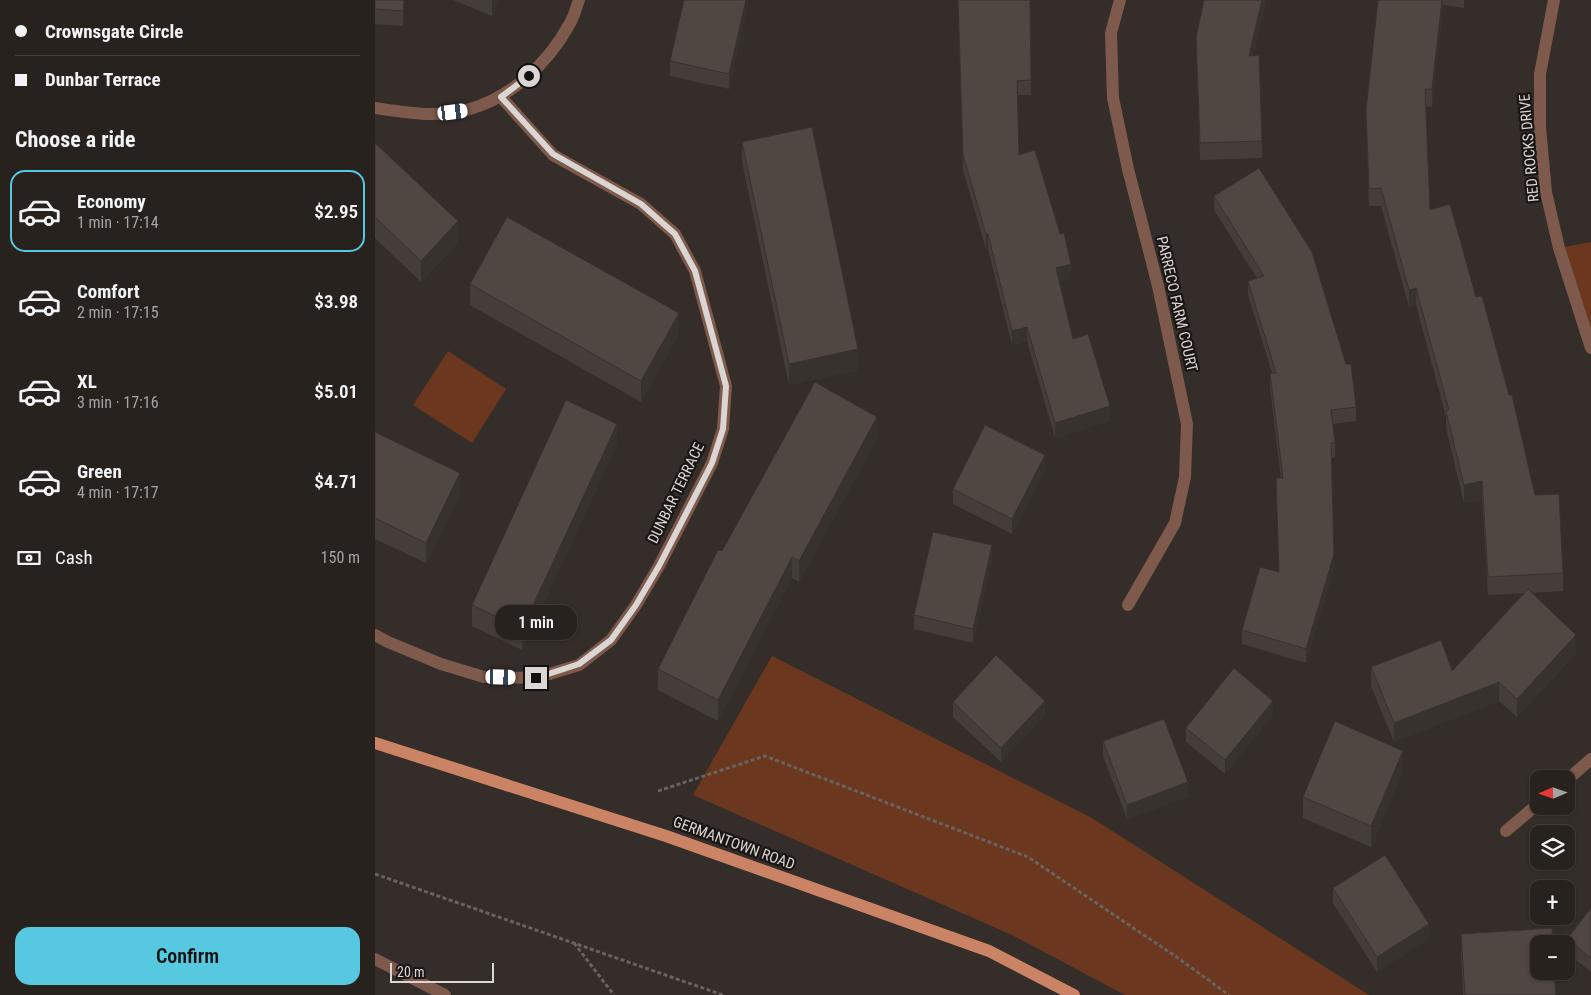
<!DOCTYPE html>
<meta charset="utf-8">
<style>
:root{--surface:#28221f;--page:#342f2c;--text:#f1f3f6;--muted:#a5a4a4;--line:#443f3d;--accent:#56c9e1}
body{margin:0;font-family:"Roboto Condensed",sans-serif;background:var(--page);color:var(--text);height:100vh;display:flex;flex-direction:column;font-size:19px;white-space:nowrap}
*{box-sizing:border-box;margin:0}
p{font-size:16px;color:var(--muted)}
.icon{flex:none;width:28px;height:28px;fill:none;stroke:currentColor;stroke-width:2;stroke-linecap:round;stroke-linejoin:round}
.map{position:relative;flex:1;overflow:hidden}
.drawer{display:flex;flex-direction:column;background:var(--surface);width:375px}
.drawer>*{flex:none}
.top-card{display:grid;align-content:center;height:110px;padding:0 15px;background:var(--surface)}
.needle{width:32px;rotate:268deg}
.tools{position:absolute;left:1155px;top:770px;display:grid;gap:10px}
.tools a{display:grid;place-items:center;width:45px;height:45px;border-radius:10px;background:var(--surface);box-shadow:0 1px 4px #0004,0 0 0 1px var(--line);font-size:25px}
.scale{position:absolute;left:15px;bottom:12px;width:104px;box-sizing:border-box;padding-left:5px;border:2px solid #dbd6d3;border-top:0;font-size:14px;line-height:18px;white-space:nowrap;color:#dbd6d3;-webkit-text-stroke:4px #1a1614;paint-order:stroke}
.end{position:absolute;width:22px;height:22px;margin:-11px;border:6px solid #dbd6d3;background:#111;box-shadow:0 0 0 2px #111}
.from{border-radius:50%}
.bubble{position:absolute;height:35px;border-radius:15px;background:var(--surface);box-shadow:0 1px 4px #0004,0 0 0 1px var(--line);font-size:16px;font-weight:600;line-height:35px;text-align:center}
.car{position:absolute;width:15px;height:30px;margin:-15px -8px;border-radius:6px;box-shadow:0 0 4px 1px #0007;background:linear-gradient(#fff 24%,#345 0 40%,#fff 0 76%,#345 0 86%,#fff 0)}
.top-card b{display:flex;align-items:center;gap:18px;height:48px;font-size:19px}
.top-card b+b{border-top:1px solid var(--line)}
.top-card i{width:12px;height:12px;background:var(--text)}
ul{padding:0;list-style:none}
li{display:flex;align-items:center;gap:15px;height:82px;margin:0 10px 8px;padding:0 5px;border:2px solid transparent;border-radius:15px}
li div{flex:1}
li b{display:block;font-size:19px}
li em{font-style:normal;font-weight:600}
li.current{border-color:var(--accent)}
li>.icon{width:45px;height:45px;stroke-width:1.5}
h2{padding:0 15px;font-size:22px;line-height:60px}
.pay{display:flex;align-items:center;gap:12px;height:55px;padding:0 15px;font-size:19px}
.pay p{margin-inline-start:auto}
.button{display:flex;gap:10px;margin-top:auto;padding:10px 15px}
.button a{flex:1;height:58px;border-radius:15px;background:var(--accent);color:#111;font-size:20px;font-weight:600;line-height:58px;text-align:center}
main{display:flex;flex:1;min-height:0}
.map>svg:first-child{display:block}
</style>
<main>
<section class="drawer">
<div class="top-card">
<b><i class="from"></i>Crownsgate Circle</b>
<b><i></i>Dunbar Terrace</b>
</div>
<h2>Choose a ride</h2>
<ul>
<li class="current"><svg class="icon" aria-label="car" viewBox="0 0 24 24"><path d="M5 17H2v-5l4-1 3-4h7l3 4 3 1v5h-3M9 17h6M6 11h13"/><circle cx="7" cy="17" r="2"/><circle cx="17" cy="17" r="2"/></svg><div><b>Economy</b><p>1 min · 17:14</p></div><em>$2.95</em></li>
<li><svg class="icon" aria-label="car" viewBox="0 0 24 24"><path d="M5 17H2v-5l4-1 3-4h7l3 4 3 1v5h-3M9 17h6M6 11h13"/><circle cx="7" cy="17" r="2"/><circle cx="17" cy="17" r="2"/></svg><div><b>Comfort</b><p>2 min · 17:15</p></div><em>$3.98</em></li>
<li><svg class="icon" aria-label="car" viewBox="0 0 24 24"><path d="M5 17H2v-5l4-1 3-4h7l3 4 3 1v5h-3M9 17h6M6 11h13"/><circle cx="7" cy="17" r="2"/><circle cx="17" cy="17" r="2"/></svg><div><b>XL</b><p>3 min · 17:16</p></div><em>$5.01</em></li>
<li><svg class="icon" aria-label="car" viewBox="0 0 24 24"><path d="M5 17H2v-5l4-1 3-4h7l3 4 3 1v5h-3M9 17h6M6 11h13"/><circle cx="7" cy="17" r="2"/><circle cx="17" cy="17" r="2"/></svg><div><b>Green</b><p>4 min · 17:17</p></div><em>$4.71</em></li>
</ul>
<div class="pay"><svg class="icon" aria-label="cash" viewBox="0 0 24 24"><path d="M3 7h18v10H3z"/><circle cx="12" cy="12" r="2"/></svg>Cash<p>150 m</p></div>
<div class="button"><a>Confirm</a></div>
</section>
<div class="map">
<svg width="1216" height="995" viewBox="0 0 1216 995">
<rect width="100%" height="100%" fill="#352d29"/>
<g fill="#6c371f">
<polygon points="1216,242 1216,346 1184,248"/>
<polygon points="73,351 131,389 97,443 38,405"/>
<polygon points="397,656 717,818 994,995 750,995 637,935 318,795"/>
</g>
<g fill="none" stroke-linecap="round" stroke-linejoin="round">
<g stroke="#69625e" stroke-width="3" stroke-dasharray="4 2.5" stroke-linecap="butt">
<polyline points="283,791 390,756 653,857 803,958 854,995"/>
<polyline points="0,874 348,995"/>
<polyline points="199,943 239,995"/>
</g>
<g stroke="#7d5a4b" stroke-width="12">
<polyline points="745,0 736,33 738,98 753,169 783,286 812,424 810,477 800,523 753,605"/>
<polyline points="1179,0 1165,74 1165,127 1171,192 1184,248 1216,348"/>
<path d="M 0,108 C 31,113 64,118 95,109 C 137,97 173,63 194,25 C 199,17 201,8 204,0"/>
<polyline points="0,635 13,642 66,664 109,677 161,678 204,665 236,640 261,605 284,566 337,463 348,429 351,386 320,271 300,234 266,204 178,155 126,97"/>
<polyline points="1191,781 1216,759"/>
<polyline points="1131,831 1164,803"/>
<polyline points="0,959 70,995"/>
</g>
<polyline stroke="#ca8364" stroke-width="12" points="0,743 291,836 614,951 699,995"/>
</g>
<g fill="#453d3a">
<polygon points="0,0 30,0 28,26 0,24"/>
<polygon points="78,0 123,0 117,16"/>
<polygon points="373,0 373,3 354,89 295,76 295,61"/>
<polygon points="583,0 655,0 656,95 642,95 644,155 696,278 684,282 698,339 735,421 680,438 652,341 637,345 613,249 611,249 588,170"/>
<polygon points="891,0 878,56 887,141 887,158 825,160 821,37"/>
<polygon points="1003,0 1089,0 1089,8 1068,5 1057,107 1051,106 1055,210 1101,297 1160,495 1188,573 1188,591 1156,593 1201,653 1142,717 1124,701 1019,742 996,686 996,667 1077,671 1150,593 1113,595 1107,499 1089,503 1071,428 1071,417 1041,305 1034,307 1006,206 994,206 991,110"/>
<polygon points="367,142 483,370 414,385 367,162"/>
<polygon points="0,143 83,242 46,282 0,238"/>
<polygon points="839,196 981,407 981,421 958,424 960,443 960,457 956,458 959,568 931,663 867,644 867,630 904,572 901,478 906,478 895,388 895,373 897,373 873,295 873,281 882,278 839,210"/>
<polygon points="95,284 304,334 266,402 95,305"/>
<polygon points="0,432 85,494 51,563 0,539"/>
<polygon points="502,438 424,582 417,578 343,721 283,690 283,669 347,551"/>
<polygon points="242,444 147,650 97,626 97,605"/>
<polygon points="670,470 637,534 578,504 578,489"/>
<polygon points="617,560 598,643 539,629 539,615"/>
<polygon points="578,702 670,715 626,762 578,717"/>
<polygon points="898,715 850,774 811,742 811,728"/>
<polygon points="728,741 813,797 752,819 728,756"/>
<polygon points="1028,771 996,847 928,818 928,797"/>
<polygon points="958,888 1054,938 1002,972 958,903"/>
<polygon points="1216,908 1216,972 1192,953 1192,939"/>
<polygon points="1086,934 1181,995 1088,995 1086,955"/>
</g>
<g fill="#38322f">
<polygon points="29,0 30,0 28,26 28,11"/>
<polygon points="117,0 123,0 117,16"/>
<polygon points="371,0 373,0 373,3 354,89 354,74"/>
<polygon points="887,0 891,0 874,73 874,56"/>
<polygon points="1067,0 1068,0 1068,5 1057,107 1057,89"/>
<polygon points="83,221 83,242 46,282 46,261"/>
<rect x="611" y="234" width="2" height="15"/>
<polygon points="696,264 696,278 681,283 681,268"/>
<polygon points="1041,288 1041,305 1034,307 1034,290"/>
<polygon points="304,313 304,334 266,402 266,381"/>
<polygon points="652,327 652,341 637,345 637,331"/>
<polygon points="483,349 483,370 414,385 414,364"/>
<polygon points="735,406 735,421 680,438 680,423"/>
<polygon points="502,417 502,438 424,582 424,561"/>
<polygon points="242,424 242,444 147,650 147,629"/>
<polygon points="670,455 670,470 637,534 637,519"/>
<polygon points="85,473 85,494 51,563 51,543"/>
<polygon points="1107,481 1107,499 1089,503 1089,485"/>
<polygon points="617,545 617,560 598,643 598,629"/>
<polygon points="959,554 959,568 931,663 931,649"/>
<polygon points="417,557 417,578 343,721 343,700"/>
<polygon points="1201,635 1201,653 1142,717 1142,699"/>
<polygon points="1124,682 1124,701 1019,742 1019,723"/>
<polygon points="670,701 670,715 626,762 626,748"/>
<polygon points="898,701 898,715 850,774 850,760"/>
<polygon points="1028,751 1028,771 996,847 996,826"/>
<polygon points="813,782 813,797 752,819 752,805"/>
<polygon points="1054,924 1054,938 1002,972 1002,957"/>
</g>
<g fill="#504743" stroke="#38322f">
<polygon points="0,0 29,0 28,11 0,9"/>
<polygon points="309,0 371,0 354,74 295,61"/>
<polygon points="583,0 655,0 656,80 642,81 644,155 660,150 685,234 689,233 696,264 681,268 698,339 713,334 735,406 680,423 652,327 637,331 613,234 611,234 588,155"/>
<polygon points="829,0 887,0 874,56 884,55 887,141 825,143 821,37"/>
<polygon points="1003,0 1067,0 1057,89 1050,89 1055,210 1075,204 1101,297 1107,296 1134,395 1137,395 1160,495 1184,494 1188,573 1113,577 1107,481 1089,485 1071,411 1074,410 1041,288 1034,290 1006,188 994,189 991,110"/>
<polygon points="437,127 483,349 414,364 367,142"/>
<polygon points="0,143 83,221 46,261 0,217"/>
<polygon points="884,168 937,252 971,364 976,364 981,407 956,410 960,443 956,443 959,554 931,649 867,630 885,567 904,572 901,478 908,478 895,373 901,373 873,281 889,276 839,196"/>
<polygon points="132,217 304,313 266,381 95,284"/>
<polygon points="440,382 502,417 424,561 417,557 343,700 283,669 343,550 347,551"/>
<polygon points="191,400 242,424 147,629 97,605"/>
<polygon points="610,425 670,455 637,519 578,489"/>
<polygon points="0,432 85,473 51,543 0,518"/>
<polygon points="558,532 617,545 598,629 539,615"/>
<polygon points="1153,589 1201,635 1142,699 1124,682 1019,723 996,667 1066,640 1077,671"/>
<polygon points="621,655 670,701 626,748 578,702"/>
<polygon points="859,668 898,701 850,760 811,728"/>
<polygon points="789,719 813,782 752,805 728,741"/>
<polygon points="960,721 1028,751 996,826 928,797"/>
<polygon points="1010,855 1054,924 1002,957 958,888"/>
<polygon points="1216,908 1216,958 1192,939"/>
<polygon points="1177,928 1178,944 1164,944 1164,971 1179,971 1181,995 1090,995 1086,934"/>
</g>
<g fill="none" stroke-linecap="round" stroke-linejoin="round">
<polyline stroke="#dbd6d3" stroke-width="6" points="154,76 126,97 178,154 266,204 300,234 320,271 351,386 348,429 337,463 284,566 261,605 236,640 204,664 161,678"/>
</g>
<g text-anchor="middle" stroke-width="4.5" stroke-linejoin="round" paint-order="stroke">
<g font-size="15" fill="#dbd6d3" stroke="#1a1614">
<text transform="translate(1154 148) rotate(-95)" y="5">RED ROCKS DRIVE</text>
<text transform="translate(802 304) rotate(77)" y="5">PARRECO FARM COURT</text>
<text transform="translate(301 493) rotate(-64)" y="5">DUNBAR TERRACE</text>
<text transform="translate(359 843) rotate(20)" y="5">GERMANTOWN ROAD</text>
</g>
</g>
</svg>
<div class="tools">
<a><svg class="needle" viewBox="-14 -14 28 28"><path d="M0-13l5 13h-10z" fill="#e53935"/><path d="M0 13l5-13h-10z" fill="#a5a4a4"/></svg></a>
<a><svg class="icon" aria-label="layers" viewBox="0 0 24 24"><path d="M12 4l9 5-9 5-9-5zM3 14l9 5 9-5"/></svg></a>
<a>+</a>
<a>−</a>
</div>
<div class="scale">20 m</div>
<i class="end from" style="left:154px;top:76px"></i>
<i class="end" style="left:161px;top:678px"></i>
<div class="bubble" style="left:120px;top:605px;width:82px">1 min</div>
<i class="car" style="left:78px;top:112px;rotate:83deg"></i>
<i class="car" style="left:126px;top:677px;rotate:91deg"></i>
</div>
</main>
